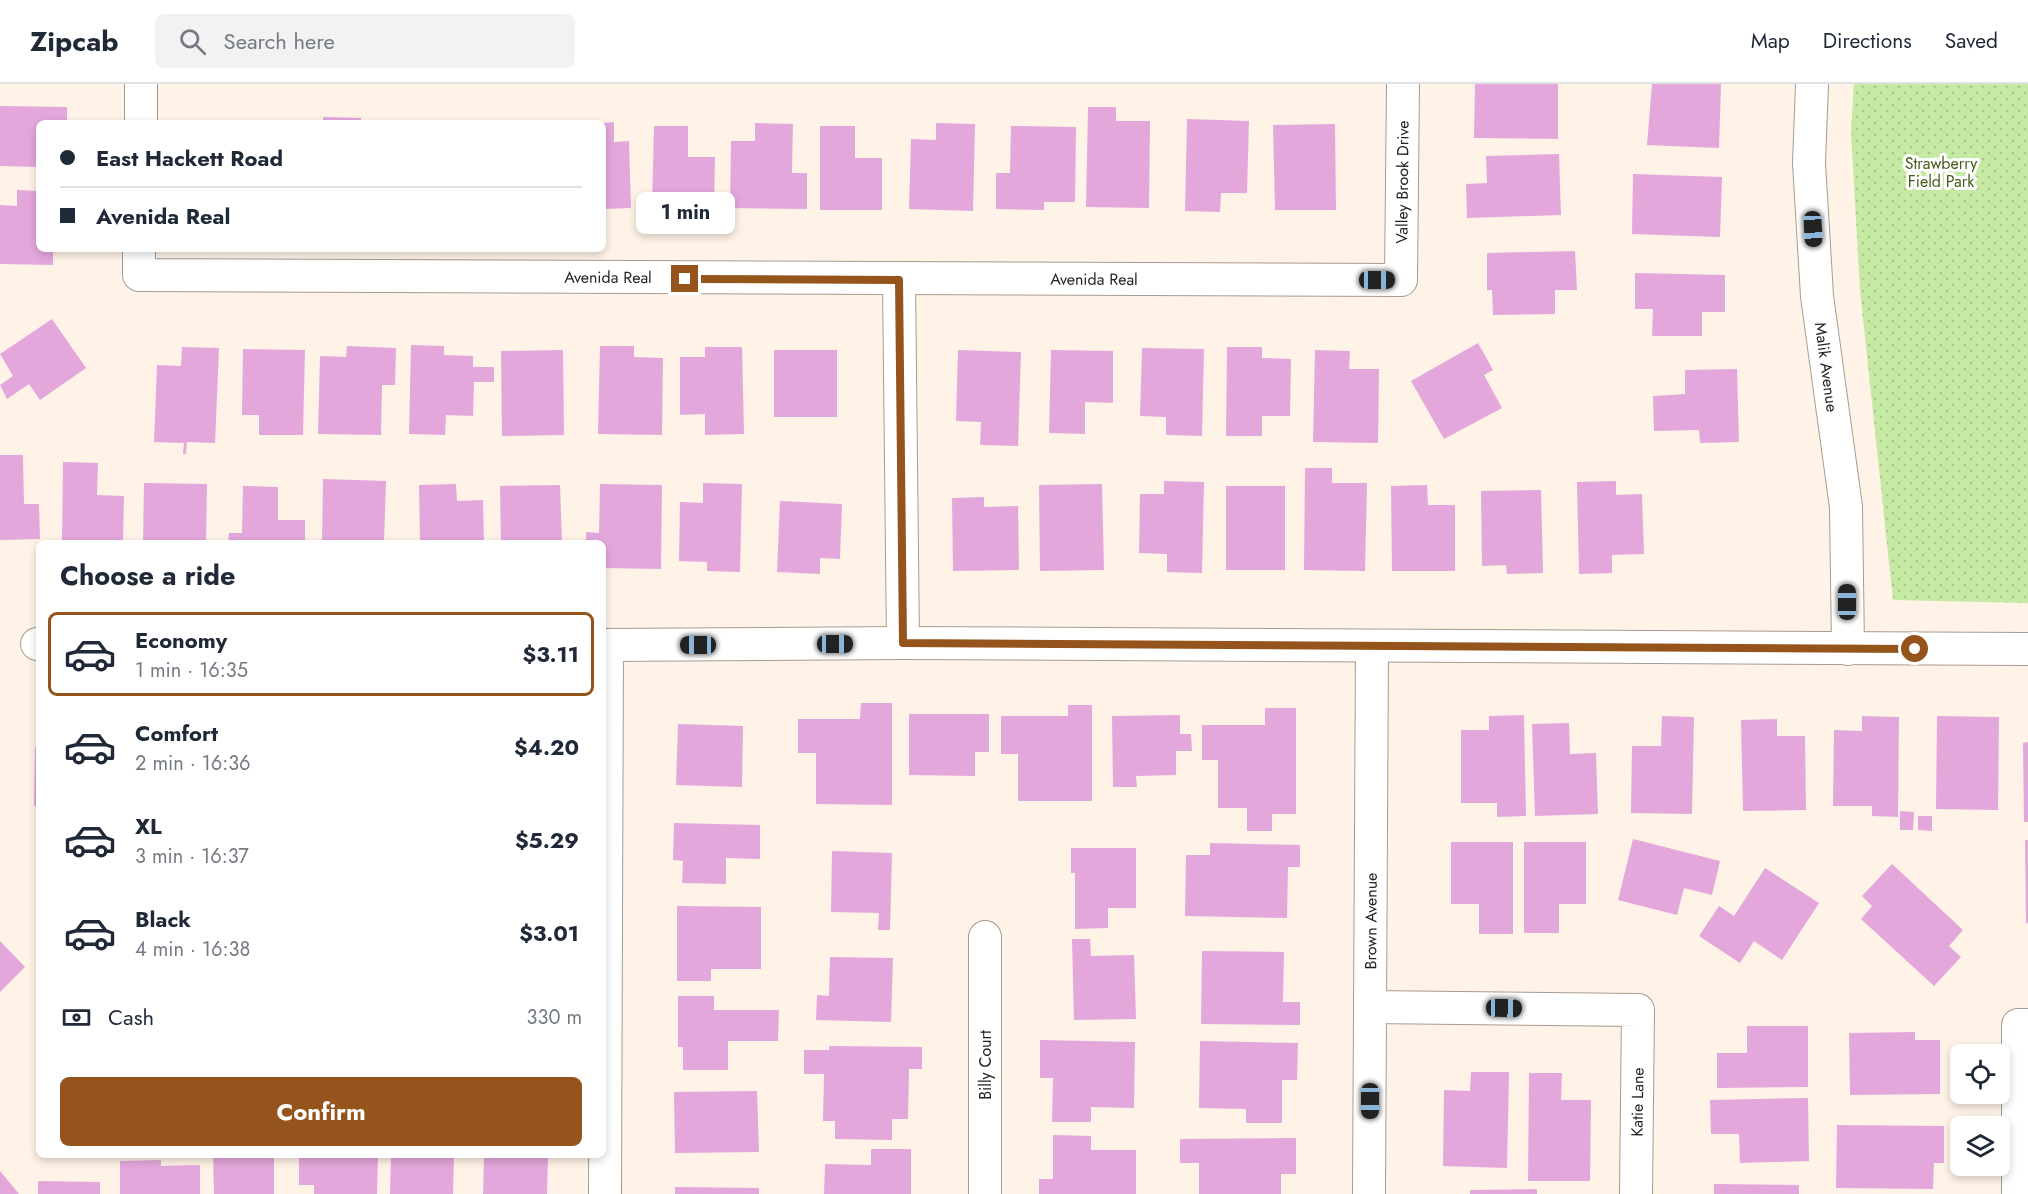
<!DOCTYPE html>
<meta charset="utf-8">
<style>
:root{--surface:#fff;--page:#f2f2f3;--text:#1f2937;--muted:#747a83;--line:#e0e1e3;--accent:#94541c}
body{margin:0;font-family:Jost,sans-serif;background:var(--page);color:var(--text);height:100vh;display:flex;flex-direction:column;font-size:22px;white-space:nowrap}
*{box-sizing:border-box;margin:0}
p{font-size:20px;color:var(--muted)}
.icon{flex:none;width:33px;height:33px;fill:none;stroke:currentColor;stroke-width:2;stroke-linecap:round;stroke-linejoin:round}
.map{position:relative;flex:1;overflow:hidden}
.panel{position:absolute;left:36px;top:456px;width:570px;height:618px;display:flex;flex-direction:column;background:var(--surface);border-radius:9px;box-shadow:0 3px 9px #0003}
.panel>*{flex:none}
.top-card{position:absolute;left:36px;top:36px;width:570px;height:132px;border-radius:9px;box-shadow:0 3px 9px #0003;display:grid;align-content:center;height:132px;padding:0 24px;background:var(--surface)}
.controls{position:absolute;left:1950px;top:960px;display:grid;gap:12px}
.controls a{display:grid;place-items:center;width:60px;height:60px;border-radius:9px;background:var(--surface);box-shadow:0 3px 9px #0003;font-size:30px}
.end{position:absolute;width:27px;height:27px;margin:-14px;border:8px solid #94541c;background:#fff;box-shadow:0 0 0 3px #fff}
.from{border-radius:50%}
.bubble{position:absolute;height:42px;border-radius:9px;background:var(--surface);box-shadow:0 3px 9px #0003;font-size:20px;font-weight:700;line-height:42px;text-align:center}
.car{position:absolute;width:18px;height:36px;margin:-18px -9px;border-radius:8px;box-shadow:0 0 4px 2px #0007;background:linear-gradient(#222 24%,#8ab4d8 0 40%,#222 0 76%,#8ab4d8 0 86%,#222 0)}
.top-card b{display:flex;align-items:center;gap:21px;height:57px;font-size:22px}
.top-card b+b{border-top:2px solid var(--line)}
.top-card i{width:15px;height:15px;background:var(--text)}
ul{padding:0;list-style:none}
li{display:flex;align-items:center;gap:18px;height:84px;margin:0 12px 9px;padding:0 12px;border:3px solid transparent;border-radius:9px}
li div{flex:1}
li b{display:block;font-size:22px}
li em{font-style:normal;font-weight:700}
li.current{border-color:var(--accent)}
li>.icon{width:54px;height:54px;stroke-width:1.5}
h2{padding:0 24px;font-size:27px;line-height:72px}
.pay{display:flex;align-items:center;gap:15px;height:66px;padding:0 24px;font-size:22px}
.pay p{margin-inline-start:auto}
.action{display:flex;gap:12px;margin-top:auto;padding:12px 24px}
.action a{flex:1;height:69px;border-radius:9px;background:var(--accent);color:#fff;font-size:24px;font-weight:700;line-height:69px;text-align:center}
header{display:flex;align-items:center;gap:36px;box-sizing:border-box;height:84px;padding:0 30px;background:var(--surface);border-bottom:2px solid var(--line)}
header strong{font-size:28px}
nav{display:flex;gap:33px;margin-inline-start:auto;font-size:21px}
.search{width:420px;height:54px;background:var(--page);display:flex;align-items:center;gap:15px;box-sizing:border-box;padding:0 21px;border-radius:9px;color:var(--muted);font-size:22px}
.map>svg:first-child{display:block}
</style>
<header>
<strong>Zipcab</strong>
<div class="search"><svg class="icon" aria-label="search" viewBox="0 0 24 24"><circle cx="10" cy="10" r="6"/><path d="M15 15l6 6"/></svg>Search here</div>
<nav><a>Map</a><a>Directions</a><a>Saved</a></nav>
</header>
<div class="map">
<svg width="2028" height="1110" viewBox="0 0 2028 1110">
<defs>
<pattern id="grass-dots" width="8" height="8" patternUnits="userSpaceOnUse" patternTransform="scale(1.5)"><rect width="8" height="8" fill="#c6e9a4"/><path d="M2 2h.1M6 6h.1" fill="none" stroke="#aac88d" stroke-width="1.8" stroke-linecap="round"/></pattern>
</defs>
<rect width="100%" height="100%" fill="#fff2e6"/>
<polygon fill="url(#grass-dots)" points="1854,0 2028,0 2028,519 1893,516 1860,206 1851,48"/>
<g fill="#e4a7dc">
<polygon points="1475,0 1558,0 1558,55 1474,54"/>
<polygon points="1652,0 1721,0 1719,64 1647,61"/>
<polygon points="0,22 67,23 67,39 39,39 39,83 0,82"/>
<polygon points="1088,23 1116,23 1116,37 1150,37 1149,124 1086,123"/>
<polygon points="323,33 361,34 361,39 323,39"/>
<polygon points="1187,35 1249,37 1247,109 1221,109 1220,128 1185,127"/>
<polygon points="260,36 260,39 197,39 197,37"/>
<polygon points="614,38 614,58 629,57 631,124 603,125 603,39"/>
<polygon points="755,39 793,40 792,89 807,89 807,125 730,124 731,57 755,57"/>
<polygon points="936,39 975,40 973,127 909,125 911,55 936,56"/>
<polygon points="1335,40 1336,126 1275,126 1273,41"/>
<polygon points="654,42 688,42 688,73 715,73 714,124 652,123"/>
<polygon points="820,42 855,42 855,74 882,74 882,126 820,126"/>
<polygon points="1011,42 1076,43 1075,118 1044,118 1044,126 996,125 996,89 1010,89"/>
<polygon points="1559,70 1561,131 1467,134 1466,100 1487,99 1486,72"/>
<polygon points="1633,90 1722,93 1720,153 1632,150"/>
<polygon points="17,106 39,107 39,165 53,165 53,181 0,180 0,121 17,122"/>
<polygon points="1575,167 1577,206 1555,206 1555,230 1493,231 1492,206 1487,206 1487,169"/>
<polygon points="1635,189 1725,191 1725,228 1702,228 1702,252 1652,252 1653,225 1635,225"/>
<polygon points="52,235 86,284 40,316 29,300 7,315 0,301 13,292 0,270"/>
<polygon points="1478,259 1493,286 1484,291 1502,324 1444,355 1411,297"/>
<polygon points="411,261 444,262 444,271 473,272 473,283 494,283 494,298 474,298 473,332 446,331 445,351 409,350"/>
<polygon points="347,262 396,264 395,301 382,301 381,351 318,350 320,272 346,273"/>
<polygon points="600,262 634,262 634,273 663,274 662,351 598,350"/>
<polygon points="182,263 219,264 215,359 187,358 186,370 183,370 184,359 154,358 157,281 181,282"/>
<polygon points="705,263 742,263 744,350 705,351 705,330 680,331 680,273 705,273"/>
<polygon points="1227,263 1262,263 1262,274 1291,275 1290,332 1262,332 1262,352 1226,352"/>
<polygon points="1142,264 1204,265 1202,352 1166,351 1166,333 1140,332"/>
<polygon points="243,265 305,266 303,351 259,351 259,331 242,331"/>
<polygon points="563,266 564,351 502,352 501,267"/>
<rect x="774" y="266" width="63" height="67"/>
<polygon points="958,266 1021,268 1018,362 980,361 981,338 956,337"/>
<polygon points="1051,266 1113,267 1113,319 1085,318 1085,350 1049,349"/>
<polygon points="1315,266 1350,267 1349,285 1379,285 1378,359 1313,358"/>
<polygon points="1737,285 1739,358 1700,359 1699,346 1654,347 1653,312 1685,310 1685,286"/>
<polygon points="0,371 23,371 24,420 39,420 40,455 0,456"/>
<polygon points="63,378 98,379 97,411 124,412 123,459 62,459"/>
<polygon points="1305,384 1332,384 1332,399 1367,399 1365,487 1304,486"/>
<polygon points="323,395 386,397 384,459 322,459"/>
<polygon points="1164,397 1204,398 1202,489 1167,488 1167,470 1139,469 1140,410 1164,410"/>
<polygon points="1616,397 1616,411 1642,410 1644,470 1612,471 1612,489 1579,490 1577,398"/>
<polygon points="144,399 207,400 206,459 143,459"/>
<polygon points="703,399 742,400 740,488 707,487 707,478 679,477 680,418 703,419"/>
<polygon points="456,400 457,417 483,416 484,459 420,459 419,401"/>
<polygon points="600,400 662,401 661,485 603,484 603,459 586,459 586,448 599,449"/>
<polygon points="1102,400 1104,486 1040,487 1039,401"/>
<polygon points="560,401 562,459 501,459 500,402"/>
<polygon points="1427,401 1428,421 1455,421 1455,487 1392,487 1391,402"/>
<polygon points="243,402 278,403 278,436 305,436 305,459 228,459 229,449 242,449"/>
<rect x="1226" y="402" width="59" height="84"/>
<polygon points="1541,406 1543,489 1507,490 1506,481 1482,482 1481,407"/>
<polygon points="984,413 984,423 1018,422 1019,486 953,487 952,414"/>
<polygon points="780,417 842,420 840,475 820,474 820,490 777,488"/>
<polygon points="861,619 892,619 892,721 816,720 816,669 798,669 798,635 860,635"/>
<polygon points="1068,621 1092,621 1092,717 1018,717 1018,670 1001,670 1001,632 1068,632"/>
<polygon points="1265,624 1296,624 1296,730 1272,730 1272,747 1247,747 1247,724 1218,724 1218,676 1202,676 1202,641 1265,641"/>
<polygon points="909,630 989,630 989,668 975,668 975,692 909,691"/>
<polygon points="1180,631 1180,650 1191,650 1192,667 1176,667 1176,691 1136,692 1137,703 1113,703 1112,632"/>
<polygon points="1524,631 1526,732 1497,733 1497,719 1461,719 1461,646 1489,646 1489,632"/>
<polygon points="1662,632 1694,633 1692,730 1631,729 1632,662 1661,662"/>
<polygon points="1862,632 1899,633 1898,733 1872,732 1872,722 1833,722 1834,646 1862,647"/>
<polygon points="1937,632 1999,633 1998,726 1936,725"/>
<polygon points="1777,635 1777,652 1805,652 1806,726 1743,727 1741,636"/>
<polygon points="1569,639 1570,670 1596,669 1598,730 1535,732 1532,640"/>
<polygon points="678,640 743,642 742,703 676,701"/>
<polygon points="2028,658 2028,738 2024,738 2023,659"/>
<polygon points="35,663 39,663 39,722 34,722"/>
<polygon points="1900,727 1914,728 1913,746 1900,746"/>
<polygon points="1918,732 1932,732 1932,747 1918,746"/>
<polygon points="674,739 760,741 760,775 726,774 726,800 682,799 683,777 673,776"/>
<polygon points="1633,755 1720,777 1712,811 1684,804 1677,831 1618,816"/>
<polygon points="2025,756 2028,756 2028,839 2026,839"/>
<polygon points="1451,758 1513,758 1513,850 1479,850 1479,820 1451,820"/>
<polygon points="1524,758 1586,758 1586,820 1559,820 1559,849 1524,849"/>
<polygon points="1210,759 1300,761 1300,783 1288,783 1287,834 1185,832 1186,771 1210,771"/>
<polygon points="1071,764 1136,764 1136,824 1108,824 1108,844 1075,845 1075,789 1071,789"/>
<polygon points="832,767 892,769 890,846 878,846 879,829 831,828"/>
<polygon points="1892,780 1963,846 1949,862 1961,873 1934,902 1861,835 1872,822 1862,812"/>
<polygon points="1765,784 1819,819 1782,876 1754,857 1740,879 1699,852 1719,822 1734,832"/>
<polygon points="677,822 761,823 761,885 711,885 711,897 677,897"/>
<polygon points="1072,855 1090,855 1091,872 1134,871 1136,935 1074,936"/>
<polygon points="0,857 25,883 0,908"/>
<polygon points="1202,867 1284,868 1283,918 1300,918 1300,941 1201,940"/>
<polygon points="830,873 893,874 891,938 816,936 817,911 829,912"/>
<polygon points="678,912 714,912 714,926 779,926 778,957 728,957 728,986 683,986 683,963 678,963"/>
<polygon points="1747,942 1808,942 1808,1003 1717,1004 1717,969 1747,969"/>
<polygon points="1915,948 1915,956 1940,956 1940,1010 1850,1011 1849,949"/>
<polygon points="1040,956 1135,958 1134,1024 1091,1023 1091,1038 1052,1038 1053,994 1040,994"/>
<polygon points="1200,957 1298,959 1297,996 1282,996 1282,1039 1246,1039 1246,1025 1199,1024"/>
<polygon points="829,962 922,963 922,985 909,985 908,1035 892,1035 892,1056 835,1055 835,1037 823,1037 824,990 804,990 804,966 829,966"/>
<polygon points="1471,988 1509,988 1507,1084 1443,1082 1444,1006 1470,1007"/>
<polygon points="1529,989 1562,989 1561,1016 1591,1016 1590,1097 1528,1097"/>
<polygon points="757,1007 759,1068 675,1069 674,1008"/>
<polygon points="1808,1014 1809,1077 1740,1079 1739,1050 1711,1050 1710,1016"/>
<polygon points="1837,1041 1944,1042 1944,1079 1934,1079 1933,1105 1836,1104"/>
<polygon points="1053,1051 1091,1052 1091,1066 1136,1066 1136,1110 1039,1110 1039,1095 1053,1095"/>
<polygon points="1296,1054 1296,1090 1281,1090 1281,1110 1199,1110 1199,1079 1180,1079 1180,1055"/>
<polygon points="871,1065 911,1065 911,1110 824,1110 825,1080 871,1081"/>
<polygon points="213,1071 274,1071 274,1110 214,1110"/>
<polygon points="299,1071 378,1071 377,1110 314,1110 314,1101 299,1101"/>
<polygon points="454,1071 453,1110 390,1110 391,1072"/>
<polygon points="484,1071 548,1071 547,1110 483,1110"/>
<polygon points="161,1076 161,1082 200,1081 200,1110 120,1110 120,1077"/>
<polygon points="0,1087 19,1110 0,1110"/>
<polygon points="38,1097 100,1098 100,1110 38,1110"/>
<polygon points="1714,1100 1799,1101 1799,1110 1714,1110"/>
<polygon points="675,1103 759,1104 759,1110 675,1110"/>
<polygon points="1537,1105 1537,1110 1470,1110 1470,1106"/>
</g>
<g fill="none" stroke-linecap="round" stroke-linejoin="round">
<defs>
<g id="street">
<path id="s1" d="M 1812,0 L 1809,79 L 1817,212 L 1846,423 L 1848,565"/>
<polyline points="141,39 141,0"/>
<path id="s2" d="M 139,165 L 139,191 L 1401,196 L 1403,0"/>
<polyline points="899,196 903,559"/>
<polyline points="37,560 39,560"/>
<polyline points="603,561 903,559 2028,565"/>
<polyline points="1370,923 1638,926 1636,1110"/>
<polyline points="605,1110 607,561"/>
<polyline points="985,1110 985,853"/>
<path id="s3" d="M 1369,1110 L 1372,563"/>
<polyline points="2018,1110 2018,941 2028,941"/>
</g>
</defs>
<use href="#street" stroke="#a79b91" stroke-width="34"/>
<use href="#street" stroke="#fff" stroke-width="32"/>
</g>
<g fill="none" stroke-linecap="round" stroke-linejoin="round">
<polyline stroke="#94541c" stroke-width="8" points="685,195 899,196 903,559 1915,565"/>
</g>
<g text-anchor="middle" stroke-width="6" stroke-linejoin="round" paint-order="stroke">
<g font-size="16" fill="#3f5d16" stroke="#fff">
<text x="1941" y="85">Strawberry<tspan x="1941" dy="18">Field Park</tspan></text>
</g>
<g font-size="16" fill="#27221e" stroke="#fff">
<text dy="6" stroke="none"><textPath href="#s2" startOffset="1386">Valley Brook Drive</textPath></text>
<text dy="6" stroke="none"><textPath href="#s2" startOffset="495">Avenida Real</textPath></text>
<text dy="6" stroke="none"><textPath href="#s2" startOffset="981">Avenida Real</textPath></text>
<text dy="6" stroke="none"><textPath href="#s1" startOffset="284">Malik Avenue</textPath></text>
<text dy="6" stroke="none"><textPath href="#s3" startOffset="273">Brown Avenue</textPath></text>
<text transform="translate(985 981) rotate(-90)" y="6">Billy Court</text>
<text transform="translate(1637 1018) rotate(-89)" y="6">Katie Lane</text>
</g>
</g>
</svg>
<div class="controls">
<a><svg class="icon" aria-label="locate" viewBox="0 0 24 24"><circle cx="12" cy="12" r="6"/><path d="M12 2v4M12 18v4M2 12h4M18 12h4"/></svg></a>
<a><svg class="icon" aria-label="layers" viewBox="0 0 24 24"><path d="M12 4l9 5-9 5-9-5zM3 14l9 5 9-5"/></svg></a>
</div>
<i class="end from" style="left:1915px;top:565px"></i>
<i class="end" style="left:685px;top:195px"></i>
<div class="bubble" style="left:636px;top:108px;width:99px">1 min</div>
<i class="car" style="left:1813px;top:145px;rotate:177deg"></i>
<i class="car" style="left:1377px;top:196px;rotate:90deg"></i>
<i class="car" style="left:1847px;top:518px;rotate:0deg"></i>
<i class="car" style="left:835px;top:560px;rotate:90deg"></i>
<i class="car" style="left:698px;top:561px;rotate:270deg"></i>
<i class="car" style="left:1504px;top:924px;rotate:91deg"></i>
<i class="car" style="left:1370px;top:1017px;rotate:180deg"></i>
<div class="top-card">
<b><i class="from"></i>East Hackett Road</b>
<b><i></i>Avenida Real</b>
</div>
<section class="panel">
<h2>Choose a ride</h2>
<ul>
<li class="current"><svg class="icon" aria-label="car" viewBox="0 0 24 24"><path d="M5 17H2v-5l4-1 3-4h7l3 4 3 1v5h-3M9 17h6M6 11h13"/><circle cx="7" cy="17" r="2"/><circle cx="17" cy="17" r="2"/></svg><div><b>Economy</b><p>1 min · 16:35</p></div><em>$3.11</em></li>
<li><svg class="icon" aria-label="car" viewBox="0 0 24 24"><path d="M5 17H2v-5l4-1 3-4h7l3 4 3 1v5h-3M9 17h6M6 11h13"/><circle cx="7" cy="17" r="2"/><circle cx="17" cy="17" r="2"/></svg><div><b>Comfort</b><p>2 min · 16:36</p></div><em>$4.20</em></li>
<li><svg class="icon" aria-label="car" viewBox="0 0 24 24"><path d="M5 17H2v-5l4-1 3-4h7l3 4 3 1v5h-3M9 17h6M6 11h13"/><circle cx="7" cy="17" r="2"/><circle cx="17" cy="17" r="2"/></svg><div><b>XL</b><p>3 min · 16:37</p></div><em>$5.29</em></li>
<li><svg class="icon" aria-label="car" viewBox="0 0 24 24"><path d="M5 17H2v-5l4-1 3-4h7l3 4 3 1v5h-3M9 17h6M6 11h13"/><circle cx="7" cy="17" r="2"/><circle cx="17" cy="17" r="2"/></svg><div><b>Black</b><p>4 min · 16:38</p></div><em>$3.01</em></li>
</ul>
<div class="pay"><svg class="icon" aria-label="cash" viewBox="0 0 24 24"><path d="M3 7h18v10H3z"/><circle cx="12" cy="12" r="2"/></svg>Cash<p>330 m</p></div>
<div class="action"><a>Confirm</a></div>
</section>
</div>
